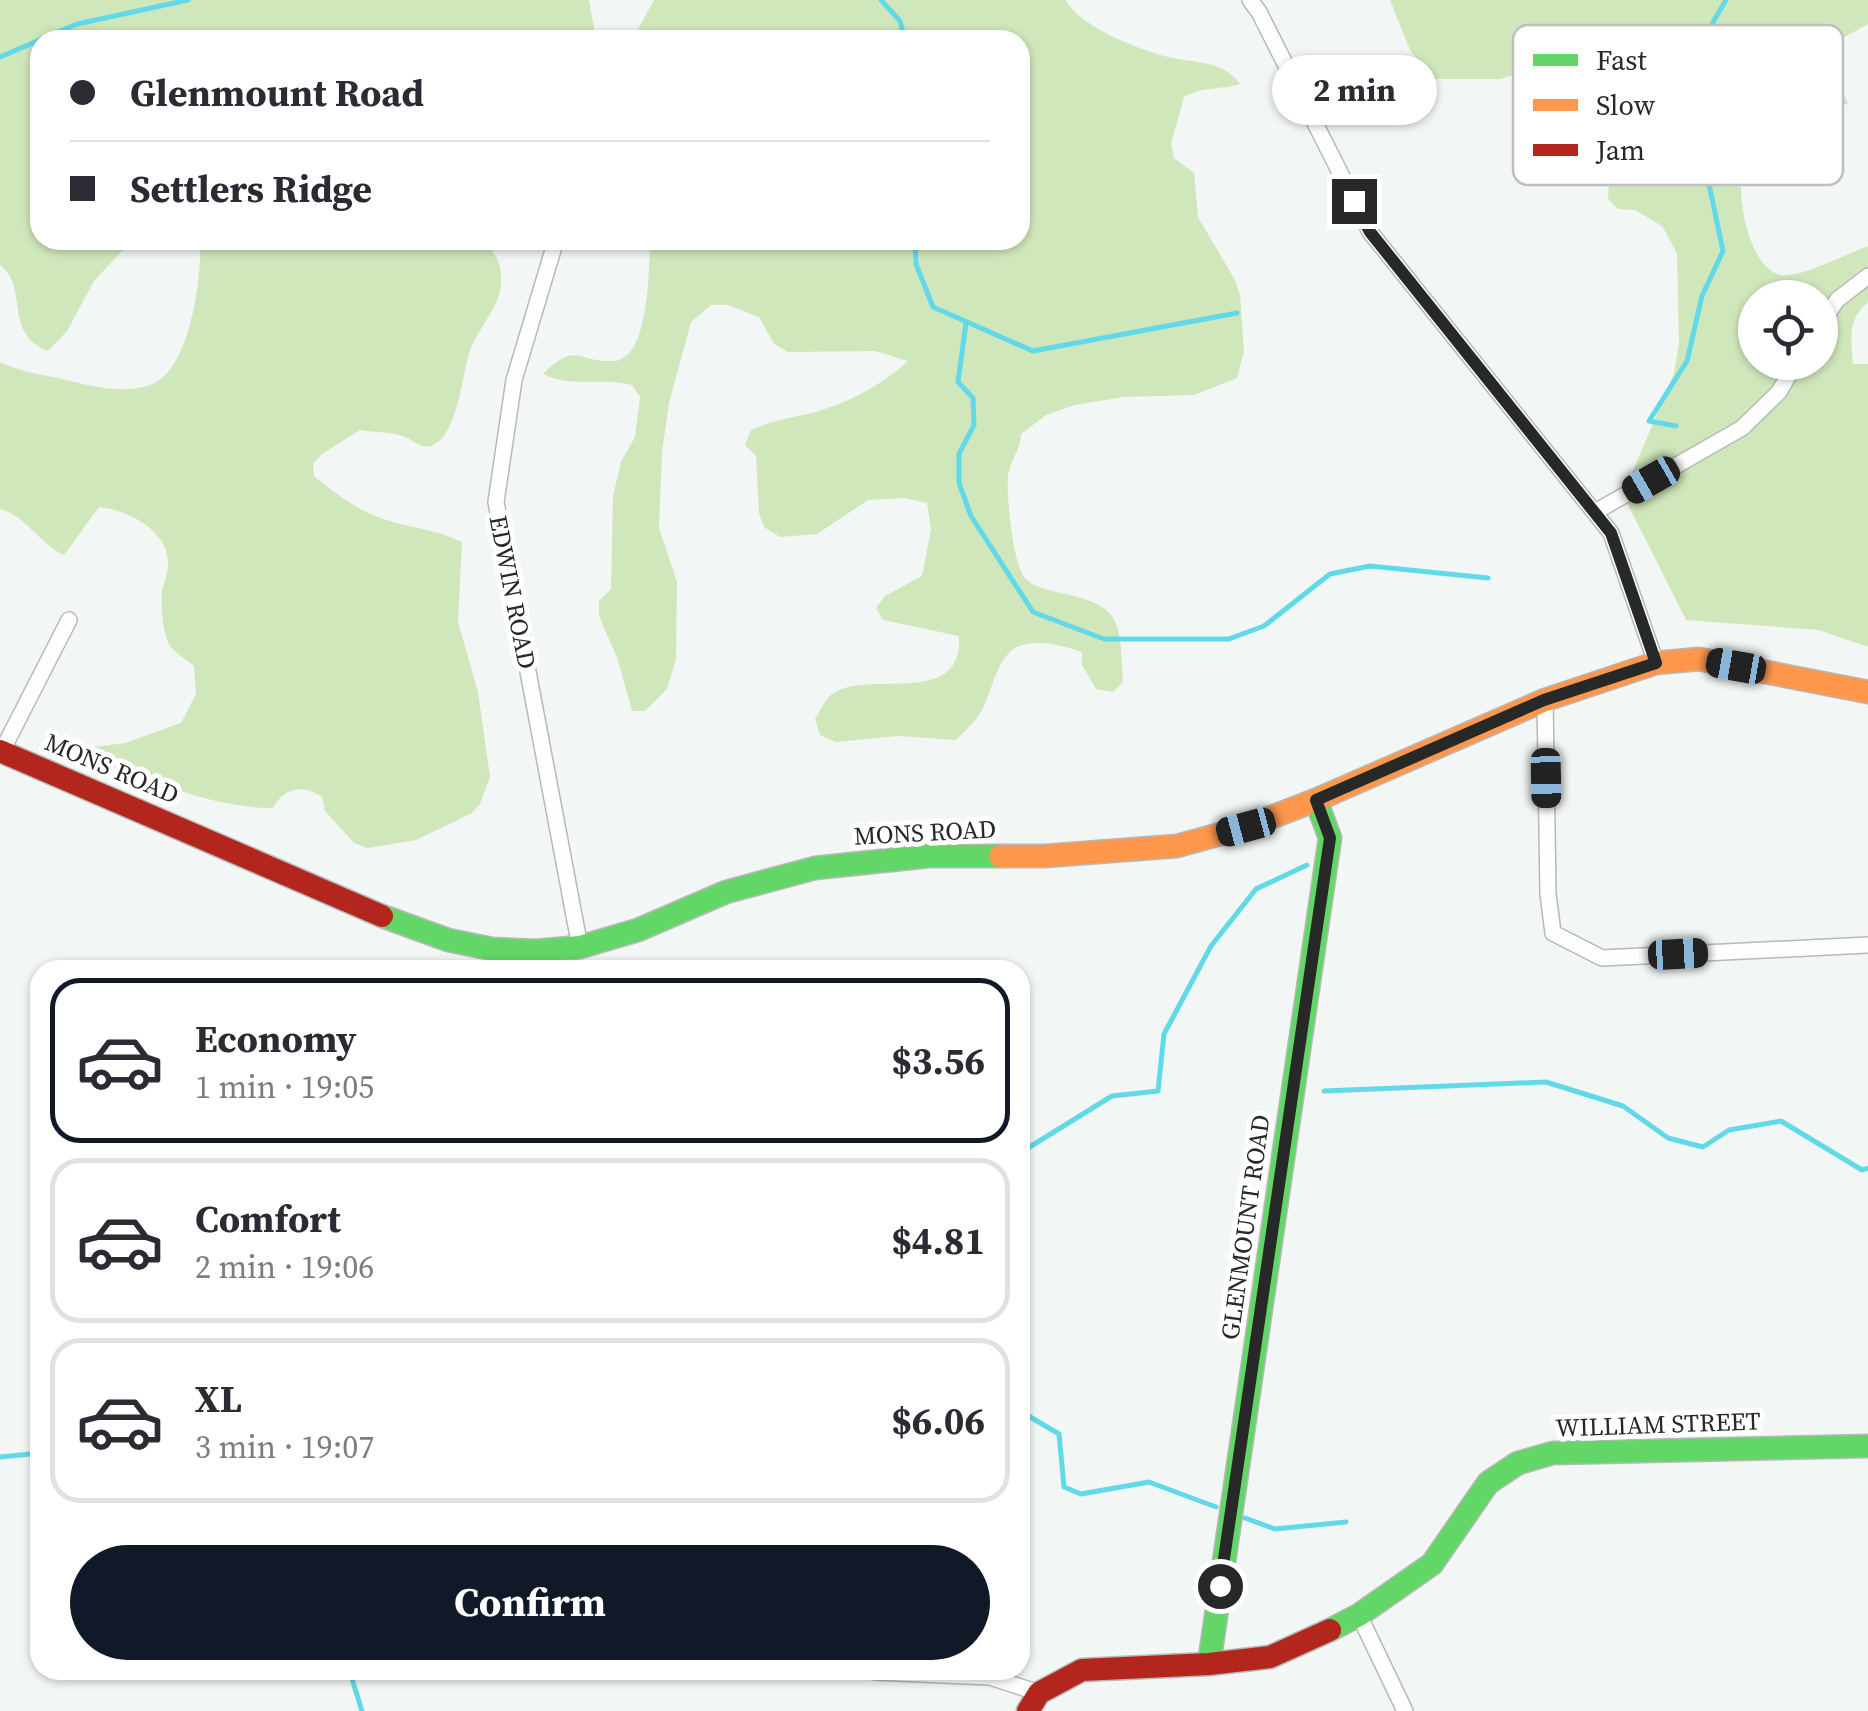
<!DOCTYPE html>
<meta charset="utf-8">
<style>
:root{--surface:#fff;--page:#f7f7f7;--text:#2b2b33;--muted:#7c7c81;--line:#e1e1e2;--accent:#111827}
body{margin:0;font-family:"Source Serif 4",serif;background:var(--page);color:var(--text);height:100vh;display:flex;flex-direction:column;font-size:38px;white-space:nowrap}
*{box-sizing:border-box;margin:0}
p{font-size:32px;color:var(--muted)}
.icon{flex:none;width:55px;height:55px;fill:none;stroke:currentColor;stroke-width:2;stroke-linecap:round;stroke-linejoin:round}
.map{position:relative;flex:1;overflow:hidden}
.sheet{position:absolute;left:30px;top:960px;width:1000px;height:720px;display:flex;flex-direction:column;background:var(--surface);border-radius:30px;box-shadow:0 2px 8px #0004}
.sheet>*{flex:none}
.hud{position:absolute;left:30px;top:30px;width:1000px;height:220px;border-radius:30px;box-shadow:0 2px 8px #0004;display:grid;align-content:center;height:220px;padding:0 40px;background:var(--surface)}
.fabs{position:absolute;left:1738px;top:280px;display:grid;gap:20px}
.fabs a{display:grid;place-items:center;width:100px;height:100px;border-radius:50%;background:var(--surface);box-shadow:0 2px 8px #0004;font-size:50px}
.end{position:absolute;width:45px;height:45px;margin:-22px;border:12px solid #262928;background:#fff;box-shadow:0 0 0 5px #fff}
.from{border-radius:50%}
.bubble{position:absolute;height:70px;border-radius:35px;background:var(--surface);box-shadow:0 2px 8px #0004;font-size:32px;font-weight:700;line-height:70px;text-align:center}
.car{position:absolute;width:30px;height:60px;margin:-30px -15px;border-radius:12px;box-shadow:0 0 8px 2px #0007;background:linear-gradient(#222 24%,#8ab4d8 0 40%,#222 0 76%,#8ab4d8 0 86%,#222 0)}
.hud b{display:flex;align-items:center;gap:35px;height:95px;font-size:38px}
.hud b+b{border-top:2px solid var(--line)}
.hud i{width:25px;height:25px;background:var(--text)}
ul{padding:18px 0 0;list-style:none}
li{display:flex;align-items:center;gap:30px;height:165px;margin:0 20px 15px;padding:0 20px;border:5px solid var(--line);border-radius:30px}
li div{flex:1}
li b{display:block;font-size:38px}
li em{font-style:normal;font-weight:700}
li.selected{border-color:var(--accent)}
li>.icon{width:90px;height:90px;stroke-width:1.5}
.button{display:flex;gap:20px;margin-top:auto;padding:20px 40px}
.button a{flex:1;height:115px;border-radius:60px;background:var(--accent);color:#fff;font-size:40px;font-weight:700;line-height:115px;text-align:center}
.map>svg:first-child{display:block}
</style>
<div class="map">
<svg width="1868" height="1711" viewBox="0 0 1868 1711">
<rect width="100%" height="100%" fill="#f2f6f4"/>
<g fill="#d0e7bb" fill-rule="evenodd">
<path d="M 0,0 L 589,0 L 596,40 L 40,40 L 40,240 L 132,240 L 94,281 L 67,331 L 48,351 C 2,333 30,288 0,265 Z"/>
<path d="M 654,0 L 1066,0 C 1078,26 1140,50 1168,57 C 1193,63 1224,60 1240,84 C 1221,90 1202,86 1184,97 L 1171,144 L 1174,158 L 1194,173 L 1198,217 L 1235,280 L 1240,295 L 1244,351 L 1237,378 L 1194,395 L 1123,397 L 1075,405 L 1046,415 L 1021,434 C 1021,450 1009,461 1008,477 C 1006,495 1013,560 1023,575 C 1028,584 1040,588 1049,590 C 1119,606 1120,610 1123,682 L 1113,692 L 1096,689 L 1082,665 L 1082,652 C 1062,645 1024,635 1008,654 C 995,668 991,693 982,710 C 976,721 965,731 956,740 L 897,736 L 836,742 L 820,735 L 815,719 C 820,712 825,699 832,694 C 868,668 963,710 959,636 L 883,620 L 876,608 L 885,596 L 922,576 L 931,530 L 927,503 L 905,498 L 868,500 L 817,534 L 780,537 L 764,527 L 759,513 L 756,456 L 745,445 L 751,430 C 769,422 784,419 803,415 C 841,407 880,387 908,361 L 875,351 L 788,352 L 774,344 L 759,317 L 728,305 L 711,305 L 691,322 L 669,403 L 662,452 L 659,528 L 677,582 L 676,659 L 667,689 L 645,711 L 632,711 L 618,660 L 599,616 L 599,601 L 611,589 L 613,496 L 621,462 L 635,437 L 640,397 L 632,385 C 602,377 570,388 543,374 C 578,340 576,363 614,361 C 650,359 649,266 650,240 L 1020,240 L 1020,40 L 653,40 L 635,35 Z"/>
<path d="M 1390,0 L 1868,0 L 1868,24 L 1834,43 L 1834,72 L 1848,104 C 1817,107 1767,114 1749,143 C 1731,171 1743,265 1780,275 C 1798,279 1849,253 1868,246 L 1868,302 C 1847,320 1851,339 1853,364 L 1868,364 L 1868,647 L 1819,630 L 1686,620 L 1623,495 L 1674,373 L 1679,343 L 1677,253 L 1662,226 L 1635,210 L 1618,209 L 1608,199 C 1610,158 1622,100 1590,68 L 1548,65 L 1500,79 L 1432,79 L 1410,50 ZM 1755,298 L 1820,298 L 1820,362 L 1755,362 Z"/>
<path d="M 200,240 L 480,240 C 497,252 502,263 501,285 C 499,309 475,331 469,354 C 462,377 457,435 433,445 C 421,450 415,441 405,437 C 392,432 373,432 360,430 L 322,454 L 313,464 L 314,476 C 336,494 356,509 383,519 C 409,528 436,529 462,542 L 458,622 L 478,692 L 490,777 L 480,804 L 472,813 L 416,840 L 368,848 L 354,843 L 325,811 L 322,797 C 303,784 284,787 273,808 C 209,808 144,777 84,757 L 94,747 L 125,743 L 181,723 L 196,694 L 194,666 C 187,660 175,653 170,646 C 162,632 161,607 162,591 C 164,581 169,571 168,561 C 166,529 127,510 99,507 L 64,555 C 40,544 26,516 0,509 L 0,362 C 20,372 45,375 67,380 C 94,387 122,394 150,385 C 190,372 202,277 200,240 Z"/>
</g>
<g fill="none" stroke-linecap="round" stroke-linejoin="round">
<g stroke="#62d9e9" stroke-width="5">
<polyline points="881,0 900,21 905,40"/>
<polyline points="0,57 77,24 188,0"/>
<polyline points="915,240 916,264 933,307 1033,351 1237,313"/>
<polyline points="966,323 958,382 973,398 974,425 959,454 959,483 971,516 1033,612 1104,639 1229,639 1264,626 1330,574 1370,566 1488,578"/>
<polyline points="1676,426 1649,421 1687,361 1702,296 1723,251 1693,108 1694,55 1726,0"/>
<polyline points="1324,1091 1546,1082 1623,1106 1668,1138 1703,1147 1729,1130 1781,1121 1862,1170 1868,1168"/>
<polyline points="1020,1156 1028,1148 1112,1096 1158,1091 1164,1034 1211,946 1256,889 1307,865"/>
<polyline points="1020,1411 1059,1434 1064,1487 1081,1494 1149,1482 1216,1507"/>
<polyline points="0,1457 40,1453"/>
<polyline points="1245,1518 1275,1529 1346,1522"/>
<polyline points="345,1670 352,1679 362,1711"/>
</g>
<defs>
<g id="street">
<polyline points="1250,0 1259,12 1370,232 1611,533 1656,663"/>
<polyline points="556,240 514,380 496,502 580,947"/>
<polyline points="1820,326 1837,300 1868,276"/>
<polyline points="1595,512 1742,428 1779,392 1796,362"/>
<polyline points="1545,700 1548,894 1553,933 1602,958 1868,945"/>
<polyline points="2,751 69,620"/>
<polyline points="1359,1615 1405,1711"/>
<polyline points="875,1672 990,1677 1039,1693"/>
</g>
<g id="fast">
<polyline points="382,916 448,940 492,949 536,951 580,947 638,930 726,892 815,868 929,856 1000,856"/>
<polyline points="1330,1630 1359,1615 1432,1564 1488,1483 1518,1463 1553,1453 1868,1446"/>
<polyline points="1209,1664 1330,838 1316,800"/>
</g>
<polyline id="slow" points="1000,856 1045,856 1177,846 1246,827 1316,800 1545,700 1656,663 1699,659 1868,692"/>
<g id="jam">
<polyline points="0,751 382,916"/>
<polyline points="1028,1711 1039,1693 1082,1670 1209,1664 1270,1657 1330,1630"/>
</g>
</defs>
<use href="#street" stroke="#b6b9b8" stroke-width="18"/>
<use href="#fast" stroke="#b6b9b8" stroke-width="25"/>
<use href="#slow" stroke="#b6b9b8" stroke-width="25"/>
<use href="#jam" stroke="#b6b9b8" stroke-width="25"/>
<use href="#street" stroke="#fdfefd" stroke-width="15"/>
<use href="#fast" stroke="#63d668" stroke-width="22"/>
<use href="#slow" stroke="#ff974d" stroke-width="22"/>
<use href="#jam" stroke="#b3261e" stroke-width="22"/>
</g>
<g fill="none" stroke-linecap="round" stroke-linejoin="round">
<polyline stroke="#262928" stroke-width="12" points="1220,1586 1330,838 1316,800 1544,700 1656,663 1611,533 1370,232 1354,201"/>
</g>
<g text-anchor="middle" stroke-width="10" stroke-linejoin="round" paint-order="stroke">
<g font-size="25" fill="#262928" stroke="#fff">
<text transform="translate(513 592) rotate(79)" y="9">EDWIN ROAD</text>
<text transform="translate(112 768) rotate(23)" y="9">MONS ROAD</text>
<text transform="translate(925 832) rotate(-3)" y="9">MONS ROAD</text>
<text transform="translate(1245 1227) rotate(-82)" y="9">GLENMOUNT ROAD</text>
<text transform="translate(1658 1424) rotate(-2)" y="9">WILLIAM STREET</text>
</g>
</g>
<rect x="1513" y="25" width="330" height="160" rx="15" fill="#fff" stroke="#bebfbe" stroke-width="2.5"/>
<rect x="1533" y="54" width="45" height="12" fill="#63d668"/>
<rect x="1533" y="99" width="45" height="12" fill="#ff974d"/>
<rect x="1533" y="144" width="45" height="12" fill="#b3261e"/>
<g font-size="28" fill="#262928">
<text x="1596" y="70">Fast</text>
<text x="1596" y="115">Slow</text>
<text x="1596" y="160">Jam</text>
</g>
</svg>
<div class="fabs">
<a><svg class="icon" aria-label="locate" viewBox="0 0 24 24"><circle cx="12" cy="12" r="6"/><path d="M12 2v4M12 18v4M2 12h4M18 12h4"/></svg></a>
</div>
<i class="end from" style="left:1220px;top:1586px"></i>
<i class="end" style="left:1354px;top:201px"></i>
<div class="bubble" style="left:1272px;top:55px;width:165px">2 min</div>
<i class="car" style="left:1651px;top:480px;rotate:240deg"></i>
<i class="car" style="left:1736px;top:666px;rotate:280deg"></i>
<i class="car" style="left:1546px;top:778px;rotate:179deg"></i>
<i class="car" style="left:1246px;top:827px;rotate:255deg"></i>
<i class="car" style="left:1678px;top:954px;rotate:87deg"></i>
<div class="hud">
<b><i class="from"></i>Glenmount Road</b>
<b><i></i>Settlers Ridge</b>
</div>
<section class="sheet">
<ul>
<li class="selected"><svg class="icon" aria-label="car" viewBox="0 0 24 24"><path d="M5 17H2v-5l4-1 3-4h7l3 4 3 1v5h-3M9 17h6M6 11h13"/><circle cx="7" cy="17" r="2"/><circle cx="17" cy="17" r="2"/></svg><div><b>Economy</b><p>1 min · 19:05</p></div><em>$3.56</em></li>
<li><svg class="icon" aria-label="car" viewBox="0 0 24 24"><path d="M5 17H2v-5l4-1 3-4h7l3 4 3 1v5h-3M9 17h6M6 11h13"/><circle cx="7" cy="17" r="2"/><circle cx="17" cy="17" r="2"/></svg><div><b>Comfort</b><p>2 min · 19:06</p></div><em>$4.81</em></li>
<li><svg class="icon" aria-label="car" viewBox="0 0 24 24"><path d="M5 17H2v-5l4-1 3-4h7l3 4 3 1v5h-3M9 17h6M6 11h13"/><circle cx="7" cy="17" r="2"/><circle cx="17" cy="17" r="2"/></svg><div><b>XL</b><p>3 min · 19:07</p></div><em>$6.06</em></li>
</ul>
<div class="button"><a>Confirm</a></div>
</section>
</div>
